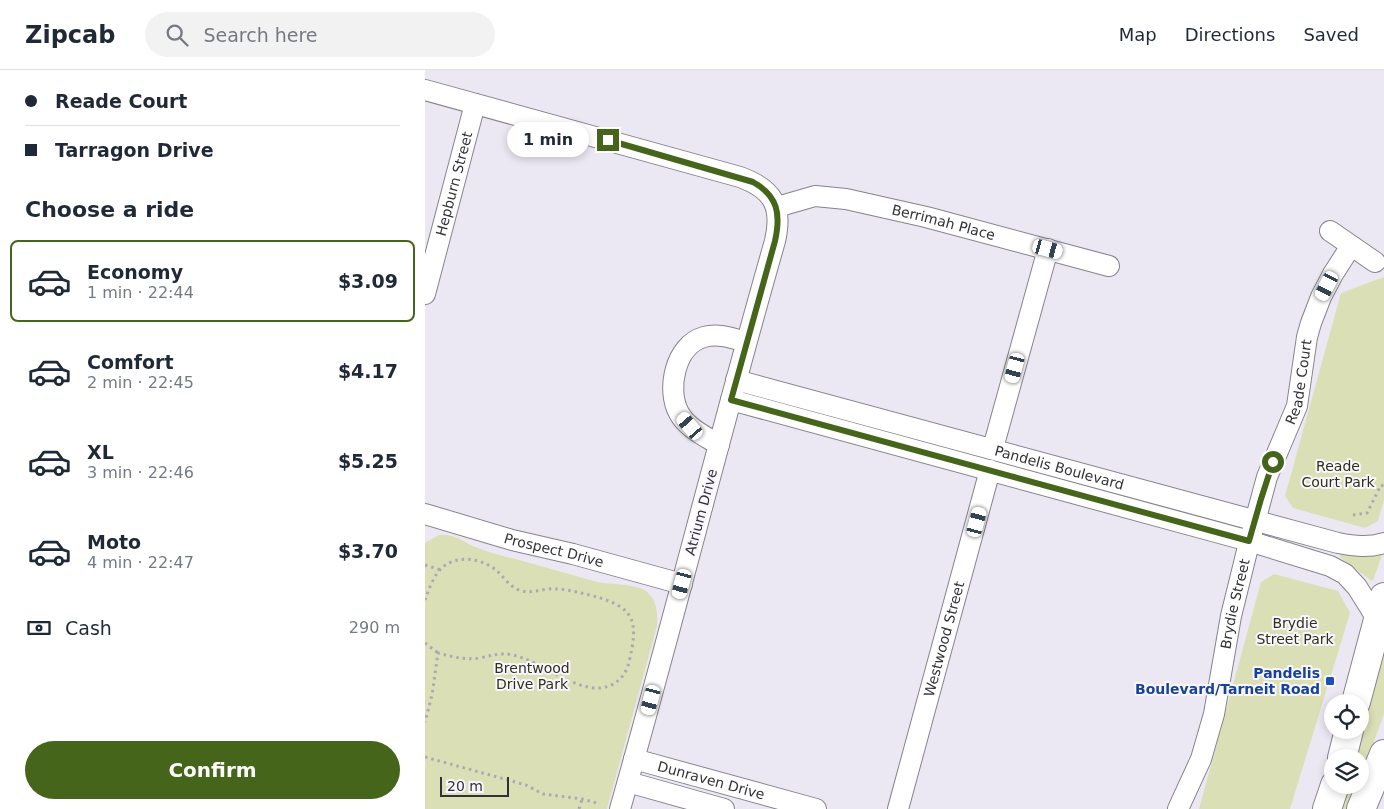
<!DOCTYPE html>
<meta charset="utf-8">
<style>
:root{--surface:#fff;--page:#f2f2f3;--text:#1f2937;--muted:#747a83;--line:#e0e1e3;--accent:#45651a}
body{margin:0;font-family:"DejaVu Sans",sans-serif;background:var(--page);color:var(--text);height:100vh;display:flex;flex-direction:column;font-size:19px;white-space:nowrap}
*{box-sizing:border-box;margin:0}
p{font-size:16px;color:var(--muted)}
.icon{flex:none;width:28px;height:28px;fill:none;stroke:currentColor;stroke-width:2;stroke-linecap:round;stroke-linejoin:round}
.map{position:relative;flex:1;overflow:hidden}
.side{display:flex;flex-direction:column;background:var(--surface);width:425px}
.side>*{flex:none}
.hud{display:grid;align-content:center;height:110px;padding:0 25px;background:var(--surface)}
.controls{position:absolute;left:899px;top:624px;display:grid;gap:10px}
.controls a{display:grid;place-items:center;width:45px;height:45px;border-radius:50%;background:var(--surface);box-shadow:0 2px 8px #0003;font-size:25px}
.scale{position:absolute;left:15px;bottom:12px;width:69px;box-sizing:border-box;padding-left:5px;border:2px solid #323135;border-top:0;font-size:14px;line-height:18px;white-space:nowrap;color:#323135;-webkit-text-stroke:4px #f9f6ff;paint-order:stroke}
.end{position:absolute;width:22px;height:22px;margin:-11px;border:6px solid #45651a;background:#fff;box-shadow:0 0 0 2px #fff}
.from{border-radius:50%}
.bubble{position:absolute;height:35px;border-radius:18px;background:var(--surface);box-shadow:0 2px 8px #0003;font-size:16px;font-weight:700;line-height:35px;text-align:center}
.car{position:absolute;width:15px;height:30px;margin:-15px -8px;border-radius:6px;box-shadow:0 0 4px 1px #0007;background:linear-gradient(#fff 24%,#345 0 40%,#fff 0 76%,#345 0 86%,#fff 0)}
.hud b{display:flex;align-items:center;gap:18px;height:48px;font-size:19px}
.hud b+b{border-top:1px solid var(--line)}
.hud i{width:12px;height:12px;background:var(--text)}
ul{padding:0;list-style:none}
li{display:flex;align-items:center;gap:15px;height:82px;margin:0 10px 8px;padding:0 15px;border:2px solid transparent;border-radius:8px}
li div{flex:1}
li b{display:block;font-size:19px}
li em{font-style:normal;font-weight:700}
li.active{border-color:var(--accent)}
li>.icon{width:45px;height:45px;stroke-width:1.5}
h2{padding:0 25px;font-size:22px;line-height:60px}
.pay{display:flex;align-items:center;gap:12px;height:55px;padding:0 25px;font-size:19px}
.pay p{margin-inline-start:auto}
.action{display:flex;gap:10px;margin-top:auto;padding:10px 25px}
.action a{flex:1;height:58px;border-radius:30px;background:var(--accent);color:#fff;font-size:20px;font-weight:700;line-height:58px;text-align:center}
header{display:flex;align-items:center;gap:30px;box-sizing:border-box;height:70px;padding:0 25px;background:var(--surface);border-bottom:1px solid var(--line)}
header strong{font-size:24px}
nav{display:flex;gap:28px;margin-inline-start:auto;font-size:18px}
.search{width:350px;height:45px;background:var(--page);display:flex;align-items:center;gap:12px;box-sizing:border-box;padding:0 18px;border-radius:28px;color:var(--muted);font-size:19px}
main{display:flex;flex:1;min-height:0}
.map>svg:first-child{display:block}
</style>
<header>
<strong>Zipcab</strong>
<div class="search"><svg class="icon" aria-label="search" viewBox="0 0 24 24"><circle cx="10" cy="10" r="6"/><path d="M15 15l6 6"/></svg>Search here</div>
<nav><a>Map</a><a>Directions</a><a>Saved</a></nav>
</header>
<main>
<section class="side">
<div class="hud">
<b><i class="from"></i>Reade Court</b>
<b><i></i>Tarragon Drive</b>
</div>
<h2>Choose a ride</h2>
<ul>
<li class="active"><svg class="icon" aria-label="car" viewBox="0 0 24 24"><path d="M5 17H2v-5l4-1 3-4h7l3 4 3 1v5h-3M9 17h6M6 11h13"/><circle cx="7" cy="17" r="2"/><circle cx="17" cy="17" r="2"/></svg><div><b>Economy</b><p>1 min · 22:44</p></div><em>$3.09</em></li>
<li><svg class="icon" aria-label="car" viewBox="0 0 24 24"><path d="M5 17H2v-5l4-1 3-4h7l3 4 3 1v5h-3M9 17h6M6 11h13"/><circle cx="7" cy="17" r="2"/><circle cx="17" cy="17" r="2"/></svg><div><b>Comfort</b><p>2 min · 22:45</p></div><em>$4.17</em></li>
<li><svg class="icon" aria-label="car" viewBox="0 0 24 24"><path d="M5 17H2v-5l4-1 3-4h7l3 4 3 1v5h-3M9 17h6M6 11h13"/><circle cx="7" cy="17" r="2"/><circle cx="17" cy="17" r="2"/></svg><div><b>XL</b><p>3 min · 22:46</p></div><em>$5.25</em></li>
<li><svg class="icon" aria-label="car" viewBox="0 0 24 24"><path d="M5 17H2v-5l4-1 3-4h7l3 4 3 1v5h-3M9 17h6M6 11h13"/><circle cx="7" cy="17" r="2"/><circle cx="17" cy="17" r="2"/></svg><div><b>Moto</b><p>4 min · 22:47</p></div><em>$3.70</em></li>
</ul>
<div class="pay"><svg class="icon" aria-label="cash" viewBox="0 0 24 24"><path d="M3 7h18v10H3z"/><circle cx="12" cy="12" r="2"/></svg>Cash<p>290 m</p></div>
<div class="action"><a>Confirm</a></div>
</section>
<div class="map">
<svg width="959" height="739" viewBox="0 0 959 739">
<rect width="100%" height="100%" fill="#ece8f3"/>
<g fill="#dbdfb6">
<polygon points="959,207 959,430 953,451 940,458 868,438 860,426 916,223"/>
<path d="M 14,465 C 33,464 37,472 53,478 C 65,483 78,486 90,489 C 116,496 142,503 168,511 C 184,515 209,513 221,521 C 232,530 233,543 232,556 L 182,739 L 0,739 L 0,473 Z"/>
<polygon points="916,481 957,485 948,510 947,511 915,487"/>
<polygon points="849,504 913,521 925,543 865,739 774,739 836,512"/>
<polygon points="959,572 959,644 935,710 935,688 932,688"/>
<polygon points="924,715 933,715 922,739 915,739"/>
</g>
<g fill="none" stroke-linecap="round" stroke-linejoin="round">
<defs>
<g id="minor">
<path d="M 0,20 L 315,107 C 348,119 358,136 350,171 C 296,359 249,550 195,739"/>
<path id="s1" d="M 352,137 L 390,126 L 421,129 L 501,147 L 684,196"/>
<polyline points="905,161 950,192"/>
<path id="s2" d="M 0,224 L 50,34"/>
<path id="s3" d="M 311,310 L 913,473 C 929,476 943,478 959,473"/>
<polyline points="306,330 824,471 905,496 920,504 932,517 952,549"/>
<path d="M 294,375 C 280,366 262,358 254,343 C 241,320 250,275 279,267 C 293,263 307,268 321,272"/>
<polyline points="568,378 623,179"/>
<path id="s4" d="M 0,444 L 87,470 L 148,484 L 257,514"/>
<path id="s5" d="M 209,689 L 391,739"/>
<polyline points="203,712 299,739"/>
<path id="s6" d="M 473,739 L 565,400"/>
<path id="s7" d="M 753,739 L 776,689 L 789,644 L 806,546 L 822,481 L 842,407 L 872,336 L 882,267 L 886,253 L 896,227 L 908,204 L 926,176"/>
</g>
<g id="secondary">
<polyline points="931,632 959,527"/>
<polyline points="917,688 924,660"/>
<polyline points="902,739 910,715"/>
<polyline points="936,739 959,684"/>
</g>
</defs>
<use href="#minor" stroke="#87838d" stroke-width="22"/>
<use href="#secondary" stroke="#87838d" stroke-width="30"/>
<g stroke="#aca9b2" stroke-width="3" stroke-dasharray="2.5 4" stroke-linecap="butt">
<polyline points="928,445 942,443 956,415 959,416"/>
<polyline points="0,495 16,500"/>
<path d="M 0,530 C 4,519 9,504 18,497 C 33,484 57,489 71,500 C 79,507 85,518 97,521 C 106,523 114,520 123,519 C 138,518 153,522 168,526 C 210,537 214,551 204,592 C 201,606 190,617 175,618 C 148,620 115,591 88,585 C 75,582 66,586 54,588 C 39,590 28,587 13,583 L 7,625 L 0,652"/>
<polyline points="0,573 13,583"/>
<polyline points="0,687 101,715 118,724 157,729 175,734"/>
<polyline points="154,739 157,729"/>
</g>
<use href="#minor" stroke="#fff" stroke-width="20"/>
<use href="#secondary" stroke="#fff" stroke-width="28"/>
</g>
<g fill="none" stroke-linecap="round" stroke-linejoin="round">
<path stroke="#45651a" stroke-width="6" d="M 183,70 L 328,112 C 353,126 356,144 350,171 L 306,330 L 824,471 L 836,429 L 848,392"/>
</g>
<rect fill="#1a4fb4" stroke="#f9f6ff" stroke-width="2" x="900" y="606" width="10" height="10" rx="2.5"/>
<g text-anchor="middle" stroke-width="4" stroke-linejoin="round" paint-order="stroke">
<g font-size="14" fill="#323135" stroke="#f9f6ff">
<text dy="5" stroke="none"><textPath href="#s2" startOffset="114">Hepburn Street</textPath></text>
<text dy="5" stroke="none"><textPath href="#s1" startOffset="171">Berrimah Place</textPath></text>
<text dy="5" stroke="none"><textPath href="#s7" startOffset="446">Reade Court</textPath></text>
<text dy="5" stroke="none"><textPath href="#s3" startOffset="335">Pandelis Boulevard</textPath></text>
<text transform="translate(276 442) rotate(-75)" y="5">Atrium Drive</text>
<text dy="5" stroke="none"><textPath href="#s4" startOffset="134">Prospect Drive</textPath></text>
<text dy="5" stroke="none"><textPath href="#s7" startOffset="214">Brydie Street</textPath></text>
<text dy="5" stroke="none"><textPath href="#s6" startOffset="176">Westwood Street</textPath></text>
<text dy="5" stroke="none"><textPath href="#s5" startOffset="80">Dunraven Drive</textPath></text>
</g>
<g font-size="14" fill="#2f3113" stroke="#f9f6ff">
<text x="913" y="401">Reade<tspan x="913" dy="16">Court Park</tspan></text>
<text x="870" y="558">Brydie<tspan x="870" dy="16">Street Park</tspan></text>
<text x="107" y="603">Brentwood<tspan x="107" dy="16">Drive Park</tspan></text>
</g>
<g font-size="14" font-weight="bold" fill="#164399" stroke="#f9f6ff" text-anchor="end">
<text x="895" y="608">Pandelis<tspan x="895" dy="16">Boulevard/Tarneit Road</tspan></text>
</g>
</g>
</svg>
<div class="controls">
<a><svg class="icon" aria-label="locate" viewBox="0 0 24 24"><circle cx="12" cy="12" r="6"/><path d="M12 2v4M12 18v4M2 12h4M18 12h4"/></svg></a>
<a><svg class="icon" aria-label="layers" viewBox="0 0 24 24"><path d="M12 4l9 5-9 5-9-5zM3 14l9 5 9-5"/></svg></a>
</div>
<div class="scale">20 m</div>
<i class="end from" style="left:848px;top:392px"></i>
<i class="end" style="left:183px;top:70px"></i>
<div class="bubble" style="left:82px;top:52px;width:82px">1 min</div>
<i class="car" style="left:623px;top:179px;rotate:105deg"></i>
<i class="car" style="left:902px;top:216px;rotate:207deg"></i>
<i class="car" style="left:590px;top:298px;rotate:195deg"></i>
<i class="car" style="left:265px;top:356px;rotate:319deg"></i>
<i class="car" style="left:552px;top:452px;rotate:15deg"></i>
<i class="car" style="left:257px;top:514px;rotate:195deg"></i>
<i class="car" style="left:226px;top:630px;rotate:195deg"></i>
</div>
</main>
